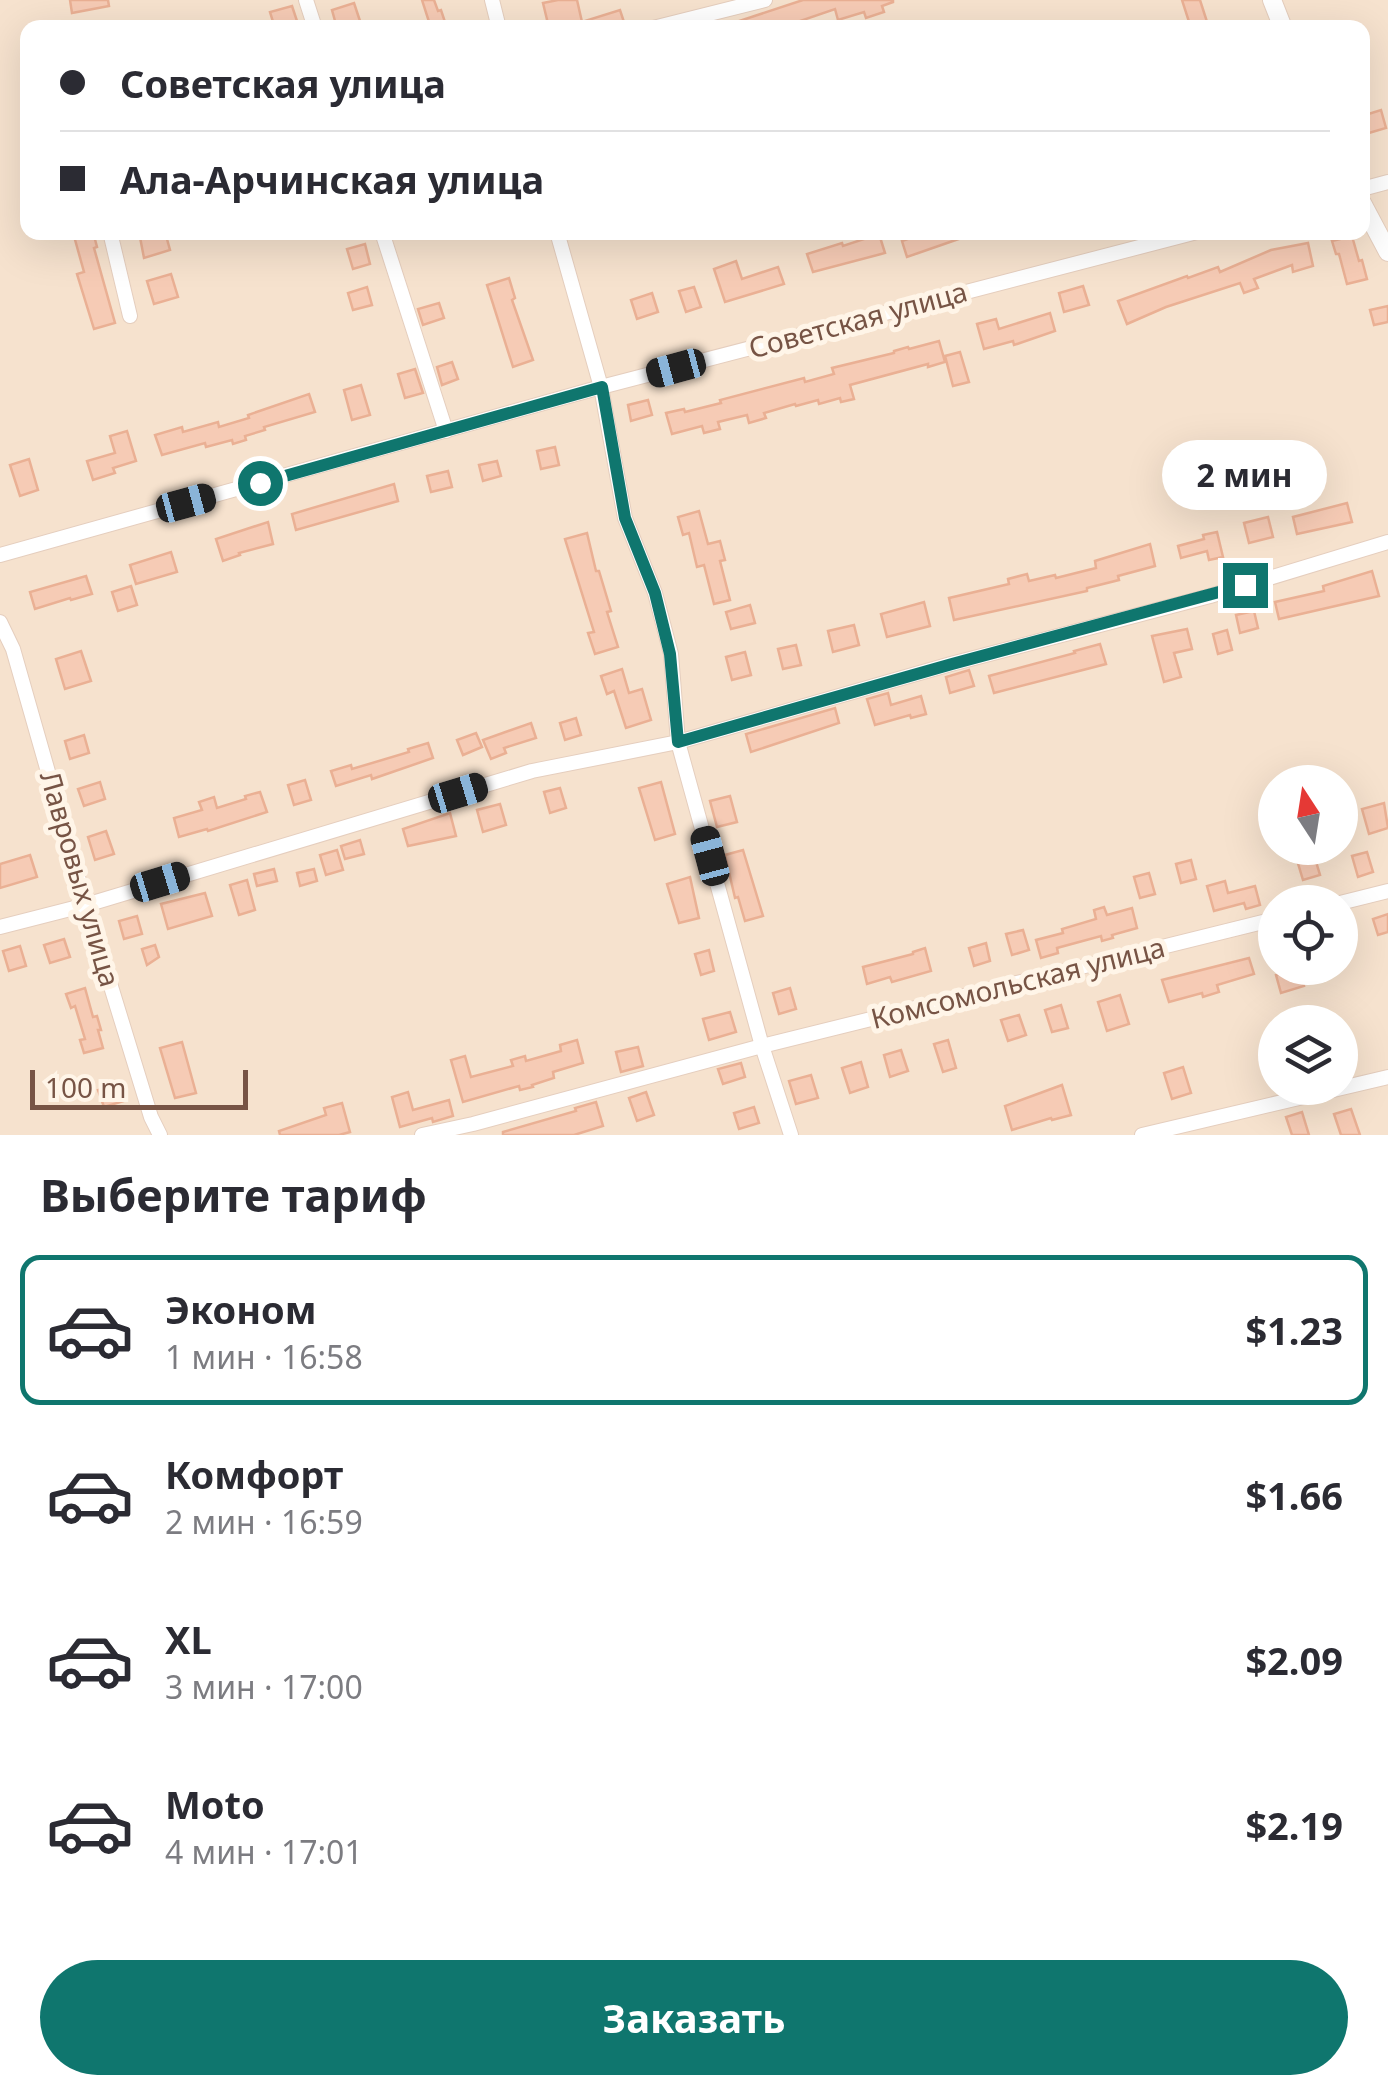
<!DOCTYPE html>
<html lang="ru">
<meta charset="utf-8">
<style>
:root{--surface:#fff;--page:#f7f7f7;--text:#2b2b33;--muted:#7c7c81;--line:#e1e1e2;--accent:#0f766e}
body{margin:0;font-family:"Noto Sans",sans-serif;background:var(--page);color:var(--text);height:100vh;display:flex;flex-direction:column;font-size:38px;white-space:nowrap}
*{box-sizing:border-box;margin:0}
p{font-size:32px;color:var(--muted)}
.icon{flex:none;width:55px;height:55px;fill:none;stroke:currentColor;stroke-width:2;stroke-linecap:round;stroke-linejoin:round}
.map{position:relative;height:1135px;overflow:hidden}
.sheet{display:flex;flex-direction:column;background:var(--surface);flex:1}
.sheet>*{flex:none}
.top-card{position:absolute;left:20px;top:20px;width:1350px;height:220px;border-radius:20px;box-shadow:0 10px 40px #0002;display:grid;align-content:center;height:220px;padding:0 40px;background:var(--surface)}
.needle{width:65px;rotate:348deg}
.buttons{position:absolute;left:1258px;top:765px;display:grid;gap:20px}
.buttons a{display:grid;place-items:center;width:100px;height:100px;border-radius:50%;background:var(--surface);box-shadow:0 10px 40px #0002;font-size:50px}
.scale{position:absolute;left:30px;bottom:25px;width:218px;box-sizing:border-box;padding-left:10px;border:5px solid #775445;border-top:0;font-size:28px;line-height:35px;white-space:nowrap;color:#775445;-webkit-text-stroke:8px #fff5e8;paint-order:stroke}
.end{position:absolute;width:45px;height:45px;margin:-22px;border:12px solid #0f766e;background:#fff;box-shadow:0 0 0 5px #fff}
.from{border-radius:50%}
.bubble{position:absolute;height:70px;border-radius:35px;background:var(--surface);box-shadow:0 10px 40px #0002;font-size:32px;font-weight:700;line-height:70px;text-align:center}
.car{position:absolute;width:30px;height:60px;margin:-30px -15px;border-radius:12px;box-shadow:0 0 8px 2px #0007;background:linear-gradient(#222 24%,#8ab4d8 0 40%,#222 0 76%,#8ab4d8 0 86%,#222 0)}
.top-card b{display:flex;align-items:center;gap:35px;height:95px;font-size:38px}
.top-card b+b{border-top:2px solid var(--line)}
.top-card i{width:25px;height:25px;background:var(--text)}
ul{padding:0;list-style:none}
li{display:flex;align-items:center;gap:30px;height:150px;margin:0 20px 15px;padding:0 20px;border:5px solid transparent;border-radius:20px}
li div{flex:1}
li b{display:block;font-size:38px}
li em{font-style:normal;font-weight:700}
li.active{border-color:var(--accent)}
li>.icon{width:90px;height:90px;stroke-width:1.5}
h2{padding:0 40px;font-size:45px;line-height:120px}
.primary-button{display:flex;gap:20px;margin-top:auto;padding:20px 40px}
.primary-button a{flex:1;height:115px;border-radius:60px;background:var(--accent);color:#fff;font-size:40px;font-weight:700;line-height:115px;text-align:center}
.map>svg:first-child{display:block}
</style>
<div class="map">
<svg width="1388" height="1135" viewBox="0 0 1388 1135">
<rect width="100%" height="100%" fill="#fef1e0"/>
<path fill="#f6e2ce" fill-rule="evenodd" d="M 0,0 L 1388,0 L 1388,1135 L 0,1135 ZM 28,28 L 1362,28 L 1362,232 L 28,232 ZM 1275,782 L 1340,782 L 1340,848 L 1275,848 ZM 1275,902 L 1340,902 L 1340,968 L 1275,968 ZM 1275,1022 L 1340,1022 L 1340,1088 L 1275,1088 Z"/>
<g fill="#f6cbb5" stroke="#eab094" stroke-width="2.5">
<polygon points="70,0 108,0 109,6 72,13"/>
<polygon points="422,0 434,0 438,11 441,10 447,28 431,28"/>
<polygon points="558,0 577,0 582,22 620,10 625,25 618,28 549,28 543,3"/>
<polygon points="803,0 893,0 893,2 882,6 884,12 866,18 864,12 838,20 835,9 794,23 795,28 728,28 727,25"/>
<polygon points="1182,0 1200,0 1209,28 1191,28"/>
<polygon points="354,3 360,21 337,28 332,10"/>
<polygon points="292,6 298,24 275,28 270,12"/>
<polygon points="1381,110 1386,128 1362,135 1362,116"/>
<polygon points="86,232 93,232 97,247 94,248 115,323 94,329 77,274 84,272 74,236"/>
<polygon points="139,232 165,232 170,250 144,258"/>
<polygon points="927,232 970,232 970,235 907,257 902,241"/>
<polygon points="879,234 885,253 813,272 807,254 842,243 843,246"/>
<polygon points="1352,236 1359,261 1362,260 1367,279 1347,284 1339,254 1336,254 1332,241"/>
<polygon points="1308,243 1313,266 1293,272 1292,265 1254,279 1258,288 1244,293 1240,283 1166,307 1127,324 1118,301 1187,276 1188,278 1218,267 1220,272 1271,250"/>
<polygon points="365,244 370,264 353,269 347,249"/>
<polygon points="736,261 742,279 778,267 784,284 725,302 714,269"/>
<polygon points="171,274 178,297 154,304 147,281"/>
<polygon points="509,278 515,298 512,300 533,360 513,367 487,285"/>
<polygon points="1083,286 1089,305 1064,312 1059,293"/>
<polygon points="367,287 372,305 353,310 348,293"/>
<polygon points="694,287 701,307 686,312 679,291"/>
<polygon points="652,293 658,312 637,319 631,300"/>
<polygon points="439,303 444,318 423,325 418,309"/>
<polygon points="1388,306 1388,322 1374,325 1370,310"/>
<polygon points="1050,313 1055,331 1014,345 1013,341 984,349 977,324 996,319 999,329"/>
<polygon points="939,341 945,362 928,367 928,364 850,385 854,399 841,402 840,398 819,404 818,400 796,406 795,404 764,413 766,418 749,423 747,415 718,422 720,429 704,433 702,426 672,434 666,413 684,409 685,412 721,403 720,400 804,378 805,382 834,374 832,368 894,353 894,351 908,347 909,349"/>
<polygon points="960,352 969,382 953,386 945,356"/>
<polygon points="452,362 458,379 442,385 437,367"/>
<polygon points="415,369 423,393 405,398 398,374"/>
<polygon points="361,385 370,415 352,420 344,390"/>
<polygon points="309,394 315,412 264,427 265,430 245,436 246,440 233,444 232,440 206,447 205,443 162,455 155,435 182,427 183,432 218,422 219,427 249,418 248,415"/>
<polygon points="648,400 652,415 631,421 628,405"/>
<polygon points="127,431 136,461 113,468 115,473 93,480 87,461 115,453 110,436"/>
<polygon points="555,447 559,465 541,469 537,451"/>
<polygon points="29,459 38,490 20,496 10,465"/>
<polygon points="497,461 501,476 483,481 479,465"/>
<polygon points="448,471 452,487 431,492 427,476"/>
<polygon points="394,484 398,501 296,530 292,514"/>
<polygon points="1347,503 1352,522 1297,534 1293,517"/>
<polygon points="699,511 708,544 720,541 725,560 720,561 730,600 714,604 704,565 697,567 689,533 683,535 678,517"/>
<polygon points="1268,517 1273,537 1249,543 1244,523"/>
<polygon points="268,522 273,544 239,553 240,555 223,561 216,539"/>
<polygon points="1217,532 1223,557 1209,560 1207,551 1181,558 1178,546 1204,539 1203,535"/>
<polygon points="587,533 596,571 599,571 611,611 607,612 618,647 595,654 588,633 594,632 565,539"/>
<polygon points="1150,544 1155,566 1118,576 1119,580 1087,588 1087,591 954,620 949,598 1009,584 1008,579 1027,574 1029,581 1055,575 1056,578 1096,568 1095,561"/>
<polygon points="171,552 177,572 136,584 130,565"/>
<polygon points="1372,571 1379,596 1279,619 1275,602 1324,591 1323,586"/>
<polygon points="86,576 92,594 71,600 70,598 35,609 30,592"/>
<polygon points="131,586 137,605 118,611 112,592"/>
<polygon points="924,602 930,626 887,637 881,614"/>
<polygon points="750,605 755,623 731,629 726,612"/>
<polygon points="1254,611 1258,628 1240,633 1236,615"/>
<polygon points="854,625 859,645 833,652 828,631"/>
<polygon points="1187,629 1192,649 1174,653 1181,677 1164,682 1152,636"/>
<polygon points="1227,630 1232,650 1218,654 1213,634"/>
<polygon points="1100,644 1106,664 994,693 989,676 1075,653 1074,651"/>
<polygon points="796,645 801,665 783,669 778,649"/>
<polygon points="81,651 91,681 65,689 56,659"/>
<polygon points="745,652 751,675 732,680 726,657"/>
<polygon points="622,669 629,693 642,689 651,720 626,728 614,691 607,694 601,676"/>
<polygon points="969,670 974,686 950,693 946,677"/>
<polygon points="888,693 891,705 921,696 926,714 911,718 910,715 875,725 867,699"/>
<polygon points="835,708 839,723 751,752 746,734"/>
<polygon points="576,718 581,735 565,740 560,723"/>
<polygon points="531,723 536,738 504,748 506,753 491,759 483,740"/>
<polygon points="476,733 482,747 463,755 457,740"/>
<polygon points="84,735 89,753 70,759 65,741"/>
<polygon points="428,743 433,758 372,779 371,775 336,786 331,771 351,765 352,769 409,752 408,749"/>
<polygon points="305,780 311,800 294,805 288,785"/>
<polygon points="100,782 105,799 84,806 78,789"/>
<polygon points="661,782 675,834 655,840 639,788"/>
<polygon points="560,788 566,808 550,813 544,792"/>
<polygon points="260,792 267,812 208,831 207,829 179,837 174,818 202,810 199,802 214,797 217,808 246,799 245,796"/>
<polygon points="730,796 737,822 717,827 710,801"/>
<polygon points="1384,803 1388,828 1369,834 1362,809"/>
<polygon points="500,804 506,825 483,832 477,810"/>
<polygon points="450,813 456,836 408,846 403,829"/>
<polygon points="106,831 114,854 95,860 88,837"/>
<polygon points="360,840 364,854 345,859 341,846"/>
<polygon points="337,850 343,870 326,875 320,855"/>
<polygon points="743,850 763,916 745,921 738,897 735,898 725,855"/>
<polygon points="1367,852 1373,872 1358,877 1352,856"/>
<polygon points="30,855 37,877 0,888 0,864"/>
<polygon points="1314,855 1320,875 1303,880 1297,860"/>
<polygon points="1191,860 1196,879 1181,883 1176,864"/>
<polygon points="274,869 277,881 257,886 254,874"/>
<polygon points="314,869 317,881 300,886 297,873"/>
<polygon points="1149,873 1155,894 1140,898 1134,877"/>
<polygon points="690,877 699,918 679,923 667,884"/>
<polygon points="247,880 255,910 239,915 230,885"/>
<polygon points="1225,881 1228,893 1255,886 1260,905 1246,909 1244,903 1214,911 1207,886"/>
<polygon points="205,893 212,916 168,929 161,904"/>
<polygon points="1104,907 1107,915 1132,908 1137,928 1112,935 1113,938 1102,941 1101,936 1057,948 1058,953 1041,958 1036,940 1063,933 1062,929 1096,919 1094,910"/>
<polygon points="1388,914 1388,932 1378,935 1373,919"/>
<polygon points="137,916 142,934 124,939 119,921"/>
<polygon points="1023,930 1029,950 1012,955 1006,934"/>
<polygon points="64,939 70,957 50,963 44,945"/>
<polygon points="986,943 990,961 974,966 969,948"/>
<polygon points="155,945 159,957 147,965 142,949"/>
<polygon points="20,946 26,966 9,971 3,951"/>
<polygon points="925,948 931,971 892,982 890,977 867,984 863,967 913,954 913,952"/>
<polygon points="709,950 714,971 701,975 695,954"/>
<polygon points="1249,958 1254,974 1217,985 1219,992 1203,997 1202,993 1169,1002 1162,980"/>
<polygon points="1299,968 1304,986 1281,993 1276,975"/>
<polygon points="85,988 93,1017 97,1016 101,1030 98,1030 103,1048 84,1053 80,1040 85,1039 75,1006 71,1008 66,994"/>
<polygon points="790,988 796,1009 779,1014 773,993"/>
<polygon points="1120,995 1129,1024 1107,1031 1098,1002"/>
<polygon points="1061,1005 1068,1028 1052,1032 1045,1010"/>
<polygon points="730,1012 736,1032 709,1040 703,1019"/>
<polygon points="1019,1015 1026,1035 1008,1041 1001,1020"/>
<polygon points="577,1040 583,1063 553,1072 554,1078 532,1085 533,1087 520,1090 519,1086 463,1102 451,1060 465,1056 471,1077 513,1066 511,1060 525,1056 526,1061 561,1051 560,1045"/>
<polygon points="948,1040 956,1068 943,1072 934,1044"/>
<polygon points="182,1042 196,1093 175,1098 160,1048"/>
<polygon points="638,1047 643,1066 621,1072 616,1052"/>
<polygon points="901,1050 908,1071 890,1077 884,1055"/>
<polygon points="861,1062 868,1087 850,1093 842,1068"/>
<polygon points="741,1063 745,1077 723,1084 718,1069"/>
<polygon points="1183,1067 1191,1093 1172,1099 1164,1073"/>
<polygon points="811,1075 818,1098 796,1104 789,1081"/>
<polygon points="119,1084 124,1101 104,1107 98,1090"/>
<polygon points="1062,1085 1071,1115 1052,1120 1051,1118 1012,1130 1005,1106"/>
<polygon points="408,1092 413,1110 449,1100 453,1116 433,1122 432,1118 400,1127 392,1097"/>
<polygon points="646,1092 654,1115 637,1121 629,1098"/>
<polygon points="596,1102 603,1126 574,1135 503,1135 503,1132 576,1111 575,1108"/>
<polygon points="342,1103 350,1132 339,1135 280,1135 279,1131 326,1115 324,1108"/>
<polygon points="754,1107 759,1123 739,1129 734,1113"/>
<polygon points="1351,1109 1360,1135 1341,1135 1334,1114"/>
<polygon points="1302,1112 1309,1135 1292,1135 1286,1117"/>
</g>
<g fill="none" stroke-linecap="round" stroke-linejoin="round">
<defs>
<g id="minor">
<polyline points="306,0 315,28"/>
<polyline points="492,0 499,28"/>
<polyline points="653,28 765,0"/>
<polyline points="1362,189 1388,182"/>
<polyline points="110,232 130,316"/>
<polyline points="382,232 446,431"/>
<polyline points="557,232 601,387 625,518 655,593 671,654 678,742 762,1046 791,1135"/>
<polyline points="0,555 601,387 1197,232"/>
<polyline points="0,622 13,649 86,905 151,1117 160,1135"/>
<polyline points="1340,903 1388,891"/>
<polyline points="0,927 86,905 532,771 678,742 951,664 1210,596 1388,542"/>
<polyline points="422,1135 473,1124 762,1046 1275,919"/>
<polyline points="1142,1135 1388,1077"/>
</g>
<g id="tertiary">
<polyline points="1272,0 1283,28"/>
<polyline points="1362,203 1388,252"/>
</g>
</defs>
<use href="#minor" stroke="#e5cebe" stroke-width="16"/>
<use href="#tertiary" stroke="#e5cebe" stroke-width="20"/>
<use href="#minor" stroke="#fff" stroke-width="14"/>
<use href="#tertiary" stroke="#fff" stroke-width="18"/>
</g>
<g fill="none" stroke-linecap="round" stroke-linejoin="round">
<polyline stroke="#0f766e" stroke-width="12" points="260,483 602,387 625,518 655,593 670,654 678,742 952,664 1245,585"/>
</g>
<g text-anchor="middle" stroke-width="10" stroke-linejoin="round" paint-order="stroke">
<g font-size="28" fill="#775445" stroke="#fff5e8">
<text transform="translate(858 320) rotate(-15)" y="10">Советская улица</text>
<text transform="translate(80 879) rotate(74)" y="10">Лавровых улица</text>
<text transform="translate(1018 983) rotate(-14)" y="10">Комсомольская улица</text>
</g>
</g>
</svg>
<div class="buttons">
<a><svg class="needle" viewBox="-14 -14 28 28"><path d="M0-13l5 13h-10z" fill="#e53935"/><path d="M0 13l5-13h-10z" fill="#7c7c81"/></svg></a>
<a><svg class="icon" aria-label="locate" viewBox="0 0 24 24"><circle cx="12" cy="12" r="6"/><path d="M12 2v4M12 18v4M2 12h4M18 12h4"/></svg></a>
<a><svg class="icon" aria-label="layers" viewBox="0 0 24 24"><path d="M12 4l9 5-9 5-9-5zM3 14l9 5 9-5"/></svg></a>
</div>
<div class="scale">100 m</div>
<i class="end from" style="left:260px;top:483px"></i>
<i class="end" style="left:1245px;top:585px"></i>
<div class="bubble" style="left:1162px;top:440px;width:165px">2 мин</div>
<i class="car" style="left:676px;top:368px;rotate:255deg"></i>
<i class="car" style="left:186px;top:503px;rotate:75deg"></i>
<i class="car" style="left:458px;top:793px;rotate:73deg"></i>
<i class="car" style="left:710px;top:856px;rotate:345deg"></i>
<i class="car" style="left:160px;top:882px;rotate:73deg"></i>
<div class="top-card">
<b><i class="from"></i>Советская улица</b>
<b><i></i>Ала-Арчинская улица</b>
</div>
</div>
<section class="sheet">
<h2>Выберите тариф</h2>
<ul>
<li class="active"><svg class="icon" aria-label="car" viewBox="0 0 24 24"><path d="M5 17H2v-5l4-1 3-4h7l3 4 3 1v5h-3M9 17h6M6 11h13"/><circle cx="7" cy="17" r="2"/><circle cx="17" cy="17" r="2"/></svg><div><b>Эконом</b><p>1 мин · 16:58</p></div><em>$1.23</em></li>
<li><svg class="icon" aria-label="car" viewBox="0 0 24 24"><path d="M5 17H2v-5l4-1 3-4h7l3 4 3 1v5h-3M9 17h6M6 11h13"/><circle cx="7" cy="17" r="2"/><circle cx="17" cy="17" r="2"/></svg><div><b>Комфорт</b><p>2 мин · 16:59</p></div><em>$1.66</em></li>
<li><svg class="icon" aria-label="car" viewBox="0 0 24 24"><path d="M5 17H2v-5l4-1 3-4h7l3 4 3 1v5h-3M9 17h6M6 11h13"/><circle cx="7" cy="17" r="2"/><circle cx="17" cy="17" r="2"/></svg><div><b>XL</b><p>3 мин · 17:00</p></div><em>$2.09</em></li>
<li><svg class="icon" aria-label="car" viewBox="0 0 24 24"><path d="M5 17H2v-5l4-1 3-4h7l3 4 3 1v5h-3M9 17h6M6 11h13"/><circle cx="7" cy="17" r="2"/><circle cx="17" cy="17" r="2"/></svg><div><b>Moto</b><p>4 мин · 17:01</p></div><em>$2.19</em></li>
</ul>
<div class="primary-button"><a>Заказать</a></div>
</section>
